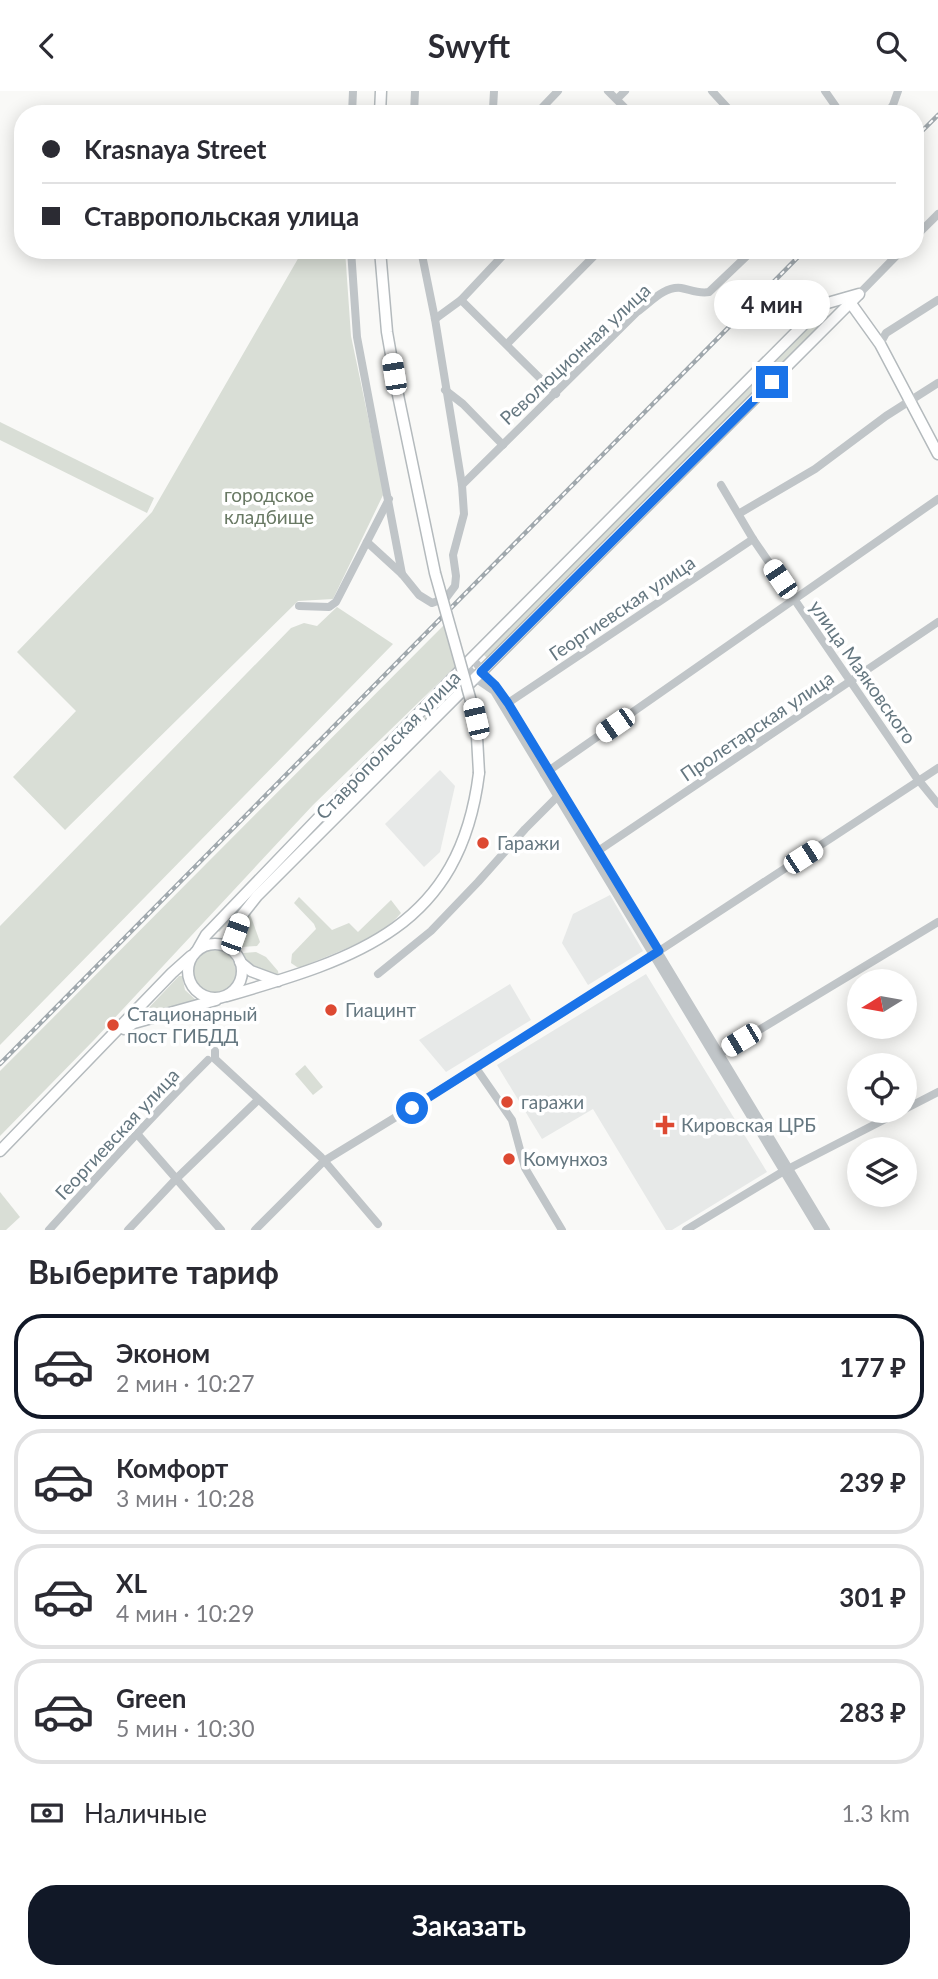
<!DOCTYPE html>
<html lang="ru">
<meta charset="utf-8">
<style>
:root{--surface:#fff;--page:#f7f7f7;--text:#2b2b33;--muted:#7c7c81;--line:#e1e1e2;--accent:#111827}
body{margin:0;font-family:Lato,sans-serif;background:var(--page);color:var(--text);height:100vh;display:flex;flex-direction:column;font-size:26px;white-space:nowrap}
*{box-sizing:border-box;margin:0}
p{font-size:23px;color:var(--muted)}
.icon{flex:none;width:38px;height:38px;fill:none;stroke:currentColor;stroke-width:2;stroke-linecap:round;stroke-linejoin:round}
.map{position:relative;height:1139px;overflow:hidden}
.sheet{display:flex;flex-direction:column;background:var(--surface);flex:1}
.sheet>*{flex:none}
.hud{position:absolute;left:14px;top:14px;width:910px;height:154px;border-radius:28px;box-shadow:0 4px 18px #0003;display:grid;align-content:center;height:154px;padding:0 28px;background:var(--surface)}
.needle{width:46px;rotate:259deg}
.fabs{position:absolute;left:847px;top:878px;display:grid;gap:14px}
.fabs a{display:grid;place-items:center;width:70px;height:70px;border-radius:50%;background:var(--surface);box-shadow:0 4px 18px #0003;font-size:35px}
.end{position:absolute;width:32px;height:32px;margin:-16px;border:9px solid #1a73e8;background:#fff;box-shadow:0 0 0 4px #fff}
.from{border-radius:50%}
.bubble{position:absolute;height:49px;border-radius:24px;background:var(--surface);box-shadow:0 4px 18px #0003;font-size:23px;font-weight:700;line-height:49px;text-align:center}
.car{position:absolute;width:21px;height:42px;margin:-21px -10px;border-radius:9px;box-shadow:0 0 5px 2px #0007;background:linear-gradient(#fff 24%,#345 0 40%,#fff 0 76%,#345 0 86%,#fff 0)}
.hud b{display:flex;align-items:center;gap:24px;height:66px;font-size:26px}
.hud b+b{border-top:2px solid var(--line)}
.hud i{width:18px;height:18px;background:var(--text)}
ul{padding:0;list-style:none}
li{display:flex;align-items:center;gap:21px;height:105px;margin:0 14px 10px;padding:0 14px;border:4px solid var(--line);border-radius:28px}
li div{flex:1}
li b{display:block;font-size:26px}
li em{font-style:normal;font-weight:700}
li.on{border-color:var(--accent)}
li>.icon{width:63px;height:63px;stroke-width:1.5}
h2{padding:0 28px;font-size:32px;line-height:84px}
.pay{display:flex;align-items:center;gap:18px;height:77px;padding:0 28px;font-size:26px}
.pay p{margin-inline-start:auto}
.primary-button{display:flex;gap:14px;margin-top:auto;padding:14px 28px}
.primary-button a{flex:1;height:80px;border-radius:28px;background:var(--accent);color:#fff;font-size:28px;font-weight:700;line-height:80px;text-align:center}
header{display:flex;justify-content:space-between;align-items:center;height:91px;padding:0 28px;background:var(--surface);font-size:32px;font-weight:700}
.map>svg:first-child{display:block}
</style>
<header><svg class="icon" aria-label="back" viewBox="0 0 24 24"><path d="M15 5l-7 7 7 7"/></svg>Swyft<svg class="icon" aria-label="search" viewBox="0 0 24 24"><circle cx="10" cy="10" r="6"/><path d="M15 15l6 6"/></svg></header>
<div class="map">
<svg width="938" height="1139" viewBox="0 0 938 1139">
<rect width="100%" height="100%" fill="#f9f9f7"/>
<g fill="#e7e9e8">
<polygon points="440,679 455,695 440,761 424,776 385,733"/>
<polygon points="610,804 643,860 588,894 562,852 573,823"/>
<polygon points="646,883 767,1081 672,1139 666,1139 593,1018 542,1048 497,974"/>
<polygon points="510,893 531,929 446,981 419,949"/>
</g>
<g fill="#d9ded6">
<polygon points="303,159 345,159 351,245 384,402 333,508 298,510 65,739 13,686 76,620 17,561 152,421"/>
<polygon points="824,221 829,226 489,569 484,564"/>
<polygon points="0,331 154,407 147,422 0,349"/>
<polygon points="337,516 393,553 0,954 0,835 291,537 304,532 317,535"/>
<polygon points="445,533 456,575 313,714 95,948 0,1045 0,980"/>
<polygon points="454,596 458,599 219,841 216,837"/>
<path d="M 299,806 L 332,839 L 349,832 L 358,841 L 391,809 L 401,822 C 380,848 333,862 302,876 L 297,876 L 291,872 L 292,863 L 316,838 L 314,833 L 294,812 Z"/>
<path d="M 250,823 L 260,851 L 257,855 L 242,856 C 239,844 242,831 250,823 Z"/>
<circle cx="214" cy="881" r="22"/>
<polygon points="256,861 266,866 278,880 279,886 249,874 243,862"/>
<polygon points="179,885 182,885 185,899 197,910 142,928 141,925"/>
<polygon points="305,974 323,996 313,1004 295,983"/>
<polygon points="0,1101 20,1126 6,1139 0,1139"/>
</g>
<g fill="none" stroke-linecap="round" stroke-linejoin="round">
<defs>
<g id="major">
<polyline points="380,23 381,0"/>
<polyline points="380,159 387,241 398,304"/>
<polyline points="847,207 880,253 938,363"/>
<circle cx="215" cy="880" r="27"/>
<polyline points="198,858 206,844 472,567 824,213 859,203"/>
<polyline points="231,858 242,824 257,805 858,204"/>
<polyline points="240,871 251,880 278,890"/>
<path d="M 227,905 C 358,867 460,836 479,682"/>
<polyline points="124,938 134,932 216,909"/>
<polyline points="0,1060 172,882 191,865"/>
</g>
</defs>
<use href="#major" stroke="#b4babd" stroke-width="13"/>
<g stroke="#c0c5c8" stroke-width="8">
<polyline points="608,0 631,23"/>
<polyline points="712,0 733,23"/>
<polyline points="825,0 841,23"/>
<polyline points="617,8 625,0"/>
<polyline points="493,18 494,0"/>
<polyline points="352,23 353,0"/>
<polyline points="414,23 415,0"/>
<polyline points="536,23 558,0"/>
<polyline points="887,23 893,14 898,0"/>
<polyline points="915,146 938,123"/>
<polyline points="351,159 357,246 402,483"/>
<polyline points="859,203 902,159"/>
<polyline points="461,209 556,303"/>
<polyline points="435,228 461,209 508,159"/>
<polyline points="507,253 600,159"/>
<polyline points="880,253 886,242 938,209"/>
<polyline points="445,299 463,313 503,354"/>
<path d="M 462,394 L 637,221 C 650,212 664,195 681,197 C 691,199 699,203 709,201 L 753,159"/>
<polyline points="721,394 753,448 916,686 938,713"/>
<polyline points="740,422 815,378 886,325 938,292"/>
<polyline points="367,451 402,483 419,504 432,512 446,507 455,495 456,485 453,464 464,423 462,394 435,228 421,159"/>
<polyline points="299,515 329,516 336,511 389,408"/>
<polyline points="472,567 508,612 826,1139"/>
<polyline points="466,574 475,587 494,600 819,1139"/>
<polyline points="508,612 753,448"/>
<polyline points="544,683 938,408"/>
<polyline points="595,762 938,531"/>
<polyline points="378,883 431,840 478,791 525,738 557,706"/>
<polyline points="215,960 215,968 321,1066 378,1133"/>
<polyline points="716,965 938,831"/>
<polyline points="476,977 512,1029 525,1077 562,1139"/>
<polyline points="905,1018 938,1001"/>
<polyline points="138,1044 221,1139"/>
<path d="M 49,1139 C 101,1081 153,1024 208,969"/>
<polyline points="128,1139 176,1088 258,1009"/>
<polyline points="255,1139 324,1070 476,977 656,862 938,677"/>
<polyline points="686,1139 784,1080 901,1020"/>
</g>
<use href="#major" stroke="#fff" stroke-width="10"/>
<defs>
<g id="rail">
<polyline points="915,47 938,24"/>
<polyline points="0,973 805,159"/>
</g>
</defs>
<use href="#rail" stroke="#a0a8ad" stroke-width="4.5"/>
<use href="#rail" stroke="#fff" stroke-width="2" stroke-dasharray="5" stroke-linecap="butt"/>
<defs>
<polyline id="major-bridge" points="398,304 435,482 476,628 479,682"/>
</defs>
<use href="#major-bridge" stroke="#b4babd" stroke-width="13" stroke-linecap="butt"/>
<use href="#major-bridge" stroke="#fff" stroke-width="10"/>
</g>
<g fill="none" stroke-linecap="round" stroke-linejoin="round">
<polyline stroke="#1a73e8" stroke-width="9" points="412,1017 659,860 508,612 495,594 481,581 772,291"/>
</g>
<g fill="#dd4932" stroke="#fff" stroke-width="2.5">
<circle cx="483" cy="752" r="7"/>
<circle cx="331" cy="919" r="7"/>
<circle cx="113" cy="934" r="7"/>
<circle cx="507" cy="1011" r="7"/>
<path d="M661.5 1023.5h7v7h7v7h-7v7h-7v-7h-7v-7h7z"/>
<circle cx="509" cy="1068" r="7"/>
</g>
<g text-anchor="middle" stroke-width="7" stroke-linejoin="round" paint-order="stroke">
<g font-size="19" fill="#657780" stroke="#fff">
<text transform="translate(575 263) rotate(-43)" y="7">Революционная улица</text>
<text transform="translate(622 517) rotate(-34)" y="7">Георгиевская улица</text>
<text transform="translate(863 581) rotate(55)" y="7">улица Маяковского</text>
<text transform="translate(757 635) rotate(-34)" y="7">Пролетарская улица</text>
<text transform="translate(388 654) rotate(-46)" y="7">Ставропольская улица</text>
<text transform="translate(117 1043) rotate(-47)" y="7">Георгиевская улица</text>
</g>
<g font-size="19" fill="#697964" stroke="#fff">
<text x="269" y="411">городское<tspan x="269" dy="22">кладбище</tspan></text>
</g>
<g font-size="19" fill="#657780" stroke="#fff" text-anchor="start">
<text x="497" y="759">Гаражи</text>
<text x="345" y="926">Гиацинт</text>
<text x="127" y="930">Стационарный<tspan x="127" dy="22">пост ГИБДД</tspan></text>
<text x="521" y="1018">гаражи</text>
<text x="681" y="1041">Кировская ЦРБ</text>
<text x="523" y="1075">Комунхоз</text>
</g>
</g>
</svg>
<div class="fabs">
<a><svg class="needle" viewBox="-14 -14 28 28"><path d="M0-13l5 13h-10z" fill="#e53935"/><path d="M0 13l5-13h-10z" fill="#7c7c81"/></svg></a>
<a><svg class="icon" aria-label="locate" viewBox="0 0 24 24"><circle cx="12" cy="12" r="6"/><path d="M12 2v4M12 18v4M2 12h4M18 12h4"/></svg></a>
<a><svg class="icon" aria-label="layers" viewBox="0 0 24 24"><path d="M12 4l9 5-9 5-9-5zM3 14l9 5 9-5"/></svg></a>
</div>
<i class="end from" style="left:412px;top:1017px"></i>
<i class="end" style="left:772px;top:291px"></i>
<div class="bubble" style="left:714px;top:189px;width:116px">4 мин</div>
<i class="car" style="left:394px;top:283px;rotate:351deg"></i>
<i class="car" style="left:780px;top:488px;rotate:326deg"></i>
<i class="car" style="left:476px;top:628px;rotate:347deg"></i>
<i class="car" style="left:615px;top:634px;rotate:235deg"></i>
<i class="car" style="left:803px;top:766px;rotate:57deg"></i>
<i class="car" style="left:235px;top:843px;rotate:20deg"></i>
<i class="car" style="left:741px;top:949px;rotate:239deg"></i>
<div class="hud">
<b><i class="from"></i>Krasnaya Street</b>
<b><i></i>Ставропольская улица</b>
</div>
</div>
<section class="sheet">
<h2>Выберите тариф</h2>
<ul>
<li class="on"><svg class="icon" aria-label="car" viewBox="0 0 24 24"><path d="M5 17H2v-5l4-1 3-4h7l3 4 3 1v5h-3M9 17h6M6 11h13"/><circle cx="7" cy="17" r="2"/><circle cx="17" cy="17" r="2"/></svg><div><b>Эконом</b><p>2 мин · 10:27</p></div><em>177 ₽</em></li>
<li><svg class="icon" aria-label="car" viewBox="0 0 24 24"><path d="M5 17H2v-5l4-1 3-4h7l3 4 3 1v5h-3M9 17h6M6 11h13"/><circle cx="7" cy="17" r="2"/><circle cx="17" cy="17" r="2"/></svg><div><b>Комфорт</b><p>3 мин · 10:28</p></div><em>239 ₽</em></li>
<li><svg class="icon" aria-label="car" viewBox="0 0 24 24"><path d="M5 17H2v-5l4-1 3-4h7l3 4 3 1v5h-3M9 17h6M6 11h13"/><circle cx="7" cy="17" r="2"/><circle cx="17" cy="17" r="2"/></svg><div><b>XL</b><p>4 мин · 10:29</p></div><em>301 ₽</em></li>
<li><svg class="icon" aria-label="car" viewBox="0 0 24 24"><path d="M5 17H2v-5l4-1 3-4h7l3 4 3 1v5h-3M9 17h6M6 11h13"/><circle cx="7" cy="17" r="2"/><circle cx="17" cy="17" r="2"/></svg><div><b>Green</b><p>5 мин · 10:30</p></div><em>283 ₽</em></li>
</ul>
<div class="pay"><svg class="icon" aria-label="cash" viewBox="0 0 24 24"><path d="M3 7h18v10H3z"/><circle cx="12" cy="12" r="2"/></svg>Наличные<p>1.3 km</p></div>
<div class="primary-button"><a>Заказать</a></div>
</section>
